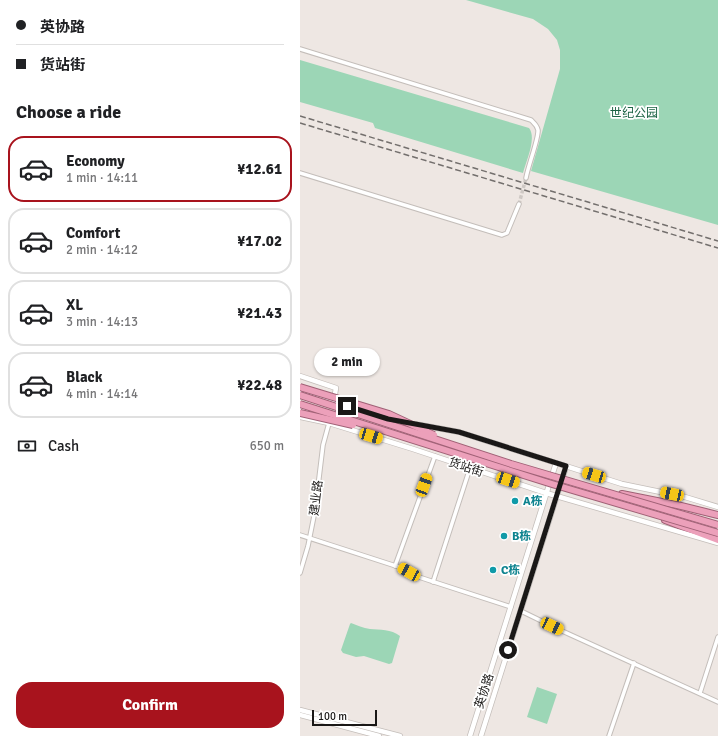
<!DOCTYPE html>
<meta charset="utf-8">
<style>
:root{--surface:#fff;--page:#f6f6f6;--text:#202124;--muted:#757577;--line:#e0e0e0;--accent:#a8131d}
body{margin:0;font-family:Signika,"Noto Sans SC",sans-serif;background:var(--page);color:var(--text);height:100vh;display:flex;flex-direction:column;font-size:15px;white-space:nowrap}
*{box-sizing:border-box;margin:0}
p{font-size:13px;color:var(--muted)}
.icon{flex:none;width:22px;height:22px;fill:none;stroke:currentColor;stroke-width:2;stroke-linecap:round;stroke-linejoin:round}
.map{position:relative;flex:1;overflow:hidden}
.panel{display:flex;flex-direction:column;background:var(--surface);width:300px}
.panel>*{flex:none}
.hud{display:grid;align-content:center;height:88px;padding:0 16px;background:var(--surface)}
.scale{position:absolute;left:12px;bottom:10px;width:65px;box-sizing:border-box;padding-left:4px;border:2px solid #1a1817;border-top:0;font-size:11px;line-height:14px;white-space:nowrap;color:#1a1817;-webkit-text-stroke:3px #fff;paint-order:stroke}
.end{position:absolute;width:18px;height:18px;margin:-9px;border:5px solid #1a1817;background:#fff;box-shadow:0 0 0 2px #fff}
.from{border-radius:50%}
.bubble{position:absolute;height:28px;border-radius:14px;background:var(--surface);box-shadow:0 1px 3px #0004;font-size:13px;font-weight:700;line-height:28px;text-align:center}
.car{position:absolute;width:12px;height:24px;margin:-12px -6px;border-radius:5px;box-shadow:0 0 3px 1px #0007;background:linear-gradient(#f5c518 24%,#345 0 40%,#f5c518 0 76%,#345 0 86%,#f5c518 0)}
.hud b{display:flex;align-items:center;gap:14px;height:38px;font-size:15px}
.hud b+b{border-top:1px solid var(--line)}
.hud i{width:10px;height:10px;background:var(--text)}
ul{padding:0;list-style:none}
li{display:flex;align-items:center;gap:12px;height:66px;margin:0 8px 6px;padding:0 8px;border:2px solid var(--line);border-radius:16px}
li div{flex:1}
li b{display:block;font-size:15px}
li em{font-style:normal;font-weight:700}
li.on{border-color:var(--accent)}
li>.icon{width:36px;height:36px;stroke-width:1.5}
h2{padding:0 16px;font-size:18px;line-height:48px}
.pay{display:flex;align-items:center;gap:10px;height:44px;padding:0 16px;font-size:15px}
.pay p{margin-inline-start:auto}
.primary-button{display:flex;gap:8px;margin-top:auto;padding:8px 16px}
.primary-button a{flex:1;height:46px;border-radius:16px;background:var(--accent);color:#fff;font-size:16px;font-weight:700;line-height:46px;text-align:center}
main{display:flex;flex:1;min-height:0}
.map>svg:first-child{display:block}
</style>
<main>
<section class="panel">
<div class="hud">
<b><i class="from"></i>英协路</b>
<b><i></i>货站街</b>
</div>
<h2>Choose a ride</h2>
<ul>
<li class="on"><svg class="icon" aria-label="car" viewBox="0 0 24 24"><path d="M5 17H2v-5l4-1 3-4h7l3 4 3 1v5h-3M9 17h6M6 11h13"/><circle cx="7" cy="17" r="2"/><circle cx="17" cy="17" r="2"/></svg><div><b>Economy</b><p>1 min · 14:11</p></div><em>¥12.61</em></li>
<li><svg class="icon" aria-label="car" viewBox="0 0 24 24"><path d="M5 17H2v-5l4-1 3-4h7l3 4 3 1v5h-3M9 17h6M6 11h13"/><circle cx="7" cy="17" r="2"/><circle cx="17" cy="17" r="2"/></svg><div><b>Comfort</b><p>2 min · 14:12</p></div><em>¥17.02</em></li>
<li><svg class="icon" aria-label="car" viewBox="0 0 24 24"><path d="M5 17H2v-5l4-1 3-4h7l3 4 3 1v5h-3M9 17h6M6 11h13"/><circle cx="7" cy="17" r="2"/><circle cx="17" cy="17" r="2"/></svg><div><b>XL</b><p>3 min · 14:13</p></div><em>¥21.43</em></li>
<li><svg class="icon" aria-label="car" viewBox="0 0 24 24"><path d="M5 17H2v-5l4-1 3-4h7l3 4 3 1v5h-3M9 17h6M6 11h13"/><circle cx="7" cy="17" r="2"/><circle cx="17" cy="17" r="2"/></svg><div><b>Black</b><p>4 min · 14:14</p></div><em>¥22.48</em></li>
</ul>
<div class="pay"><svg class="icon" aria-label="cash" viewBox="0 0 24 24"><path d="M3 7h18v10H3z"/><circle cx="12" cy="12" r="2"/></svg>Cash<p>650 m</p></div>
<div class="primary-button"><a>Confirm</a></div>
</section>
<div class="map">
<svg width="418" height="736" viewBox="0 0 418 736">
<rect width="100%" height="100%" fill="#eee7e3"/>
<g fill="#9cd6b6">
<polygon points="166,0 418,0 418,225 231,171 260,69 260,50 257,40 248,29 233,19"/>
<path d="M 0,60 L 229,128 C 237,138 226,161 223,173 L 75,128 L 73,123 L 0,102 Z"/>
<path d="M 51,623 C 57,625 63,628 70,629 C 80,630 91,629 100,636 L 92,663 L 89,664 L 64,656 L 56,657 L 43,653 L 41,650 L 50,624 Z"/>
<polygon points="237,687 257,694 247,724 227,717"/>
</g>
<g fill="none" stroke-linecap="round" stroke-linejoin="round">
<polyline stroke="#cec8c4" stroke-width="3.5" stroke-dasharray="3.5 2" stroke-linecap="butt" points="219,204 226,178"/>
<defs>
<g id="minor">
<path d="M 0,49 L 231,120 C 234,123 237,125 238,130 C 239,138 228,166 226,178"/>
<polyline points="0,173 202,235 207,233 219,204"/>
<polyline points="0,535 102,568 116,576 128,580 211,607"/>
<polyline points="95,566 135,456"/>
<polyline points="0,573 8,546 15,511 23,445 29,423"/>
<polyline points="133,582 170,468"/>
<polyline points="221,611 260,630 418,702"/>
<polyline points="400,693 418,637"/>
<polyline points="309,736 334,663"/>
</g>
<g id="tertiary">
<polyline points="0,376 36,388 34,400"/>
<polyline points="0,390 88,419 102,422"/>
<polyline points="0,409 8,413"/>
<polyline points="0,417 29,423 113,449 246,493 418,543"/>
<polyline points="115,424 159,432 322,484 385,497 418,507"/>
<polyline points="0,710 100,736"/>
<polyline points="0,715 79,736"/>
<polyline points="170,736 256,463"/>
<polyline points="181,736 266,467"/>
</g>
<g id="trunk">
<polyline points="322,494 377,505 418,515"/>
<polyline points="365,520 418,540"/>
</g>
</defs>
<use href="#minor" stroke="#c4beba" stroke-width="5.5"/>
<use href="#tertiary" stroke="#c4beba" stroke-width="6"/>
<use href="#trunk" stroke="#a06176" stroke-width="8"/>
<use href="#minor" stroke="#fff" stroke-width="3.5"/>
<use href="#tertiary" stroke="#fff" stroke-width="4.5"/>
<use href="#trunk" stroke="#eca0ba" stroke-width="6"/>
<g stroke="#736f6d" stroke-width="1.5" stroke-dasharray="6 3" stroke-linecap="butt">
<polyline points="0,116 418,241"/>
<polyline points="0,123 418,248"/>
</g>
<defs>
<g id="trunk-bridge">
<polyline points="0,387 89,414 134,435"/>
<polyline points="0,395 211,464 418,525"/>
<polyline points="0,404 252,484 418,533"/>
<polyline points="0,413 53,425"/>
</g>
</defs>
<use href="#trunk-bridge" stroke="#a06176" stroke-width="8" stroke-linecap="butt"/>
<use href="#trunk-bridge" stroke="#eca0ba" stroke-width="6"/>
</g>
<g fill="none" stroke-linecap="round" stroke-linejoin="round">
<polyline stroke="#1a1817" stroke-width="5" points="47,406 88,419 159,432 266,466 208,650"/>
</g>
<g fill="#0f9aa8" stroke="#fff" stroke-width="1.5">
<circle cx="215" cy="501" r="4"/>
<circle cx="204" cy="536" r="4"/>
<circle cx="193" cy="570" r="4"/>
</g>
<g text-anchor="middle" stroke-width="3.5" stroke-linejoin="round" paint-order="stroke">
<g font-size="12" fill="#1b6344" stroke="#fff">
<text x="334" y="117">世纪公园</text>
</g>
<g font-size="12" fill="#1a1817" stroke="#fff">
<text transform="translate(166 467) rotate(18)" y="4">货站街</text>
<text transform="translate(16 498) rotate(-83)" y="4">建业路</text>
<text transform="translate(184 691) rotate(-72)" y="4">英协路</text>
</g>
<g font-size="12" font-weight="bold" fill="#0d838f" stroke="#fff" text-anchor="start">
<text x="223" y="505">A栋</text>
<text x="212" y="540">B栋</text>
<text x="201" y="574">C栋</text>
</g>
</g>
</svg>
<div class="scale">100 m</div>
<i class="end from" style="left:208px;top:650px"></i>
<i class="end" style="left:47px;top:406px"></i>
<div class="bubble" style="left:14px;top:348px;width:66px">2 min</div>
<i class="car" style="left:71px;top:436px;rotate:107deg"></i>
<i class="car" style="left:294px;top:475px;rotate:287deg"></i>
<i class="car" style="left:208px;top:480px;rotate:108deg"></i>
<i class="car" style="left:124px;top:485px;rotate:20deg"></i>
<i class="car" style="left:372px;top:494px;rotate:282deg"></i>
<i class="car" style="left:109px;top:572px;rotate:299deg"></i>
<i class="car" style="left:252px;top:626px;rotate:115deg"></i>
</div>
</main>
